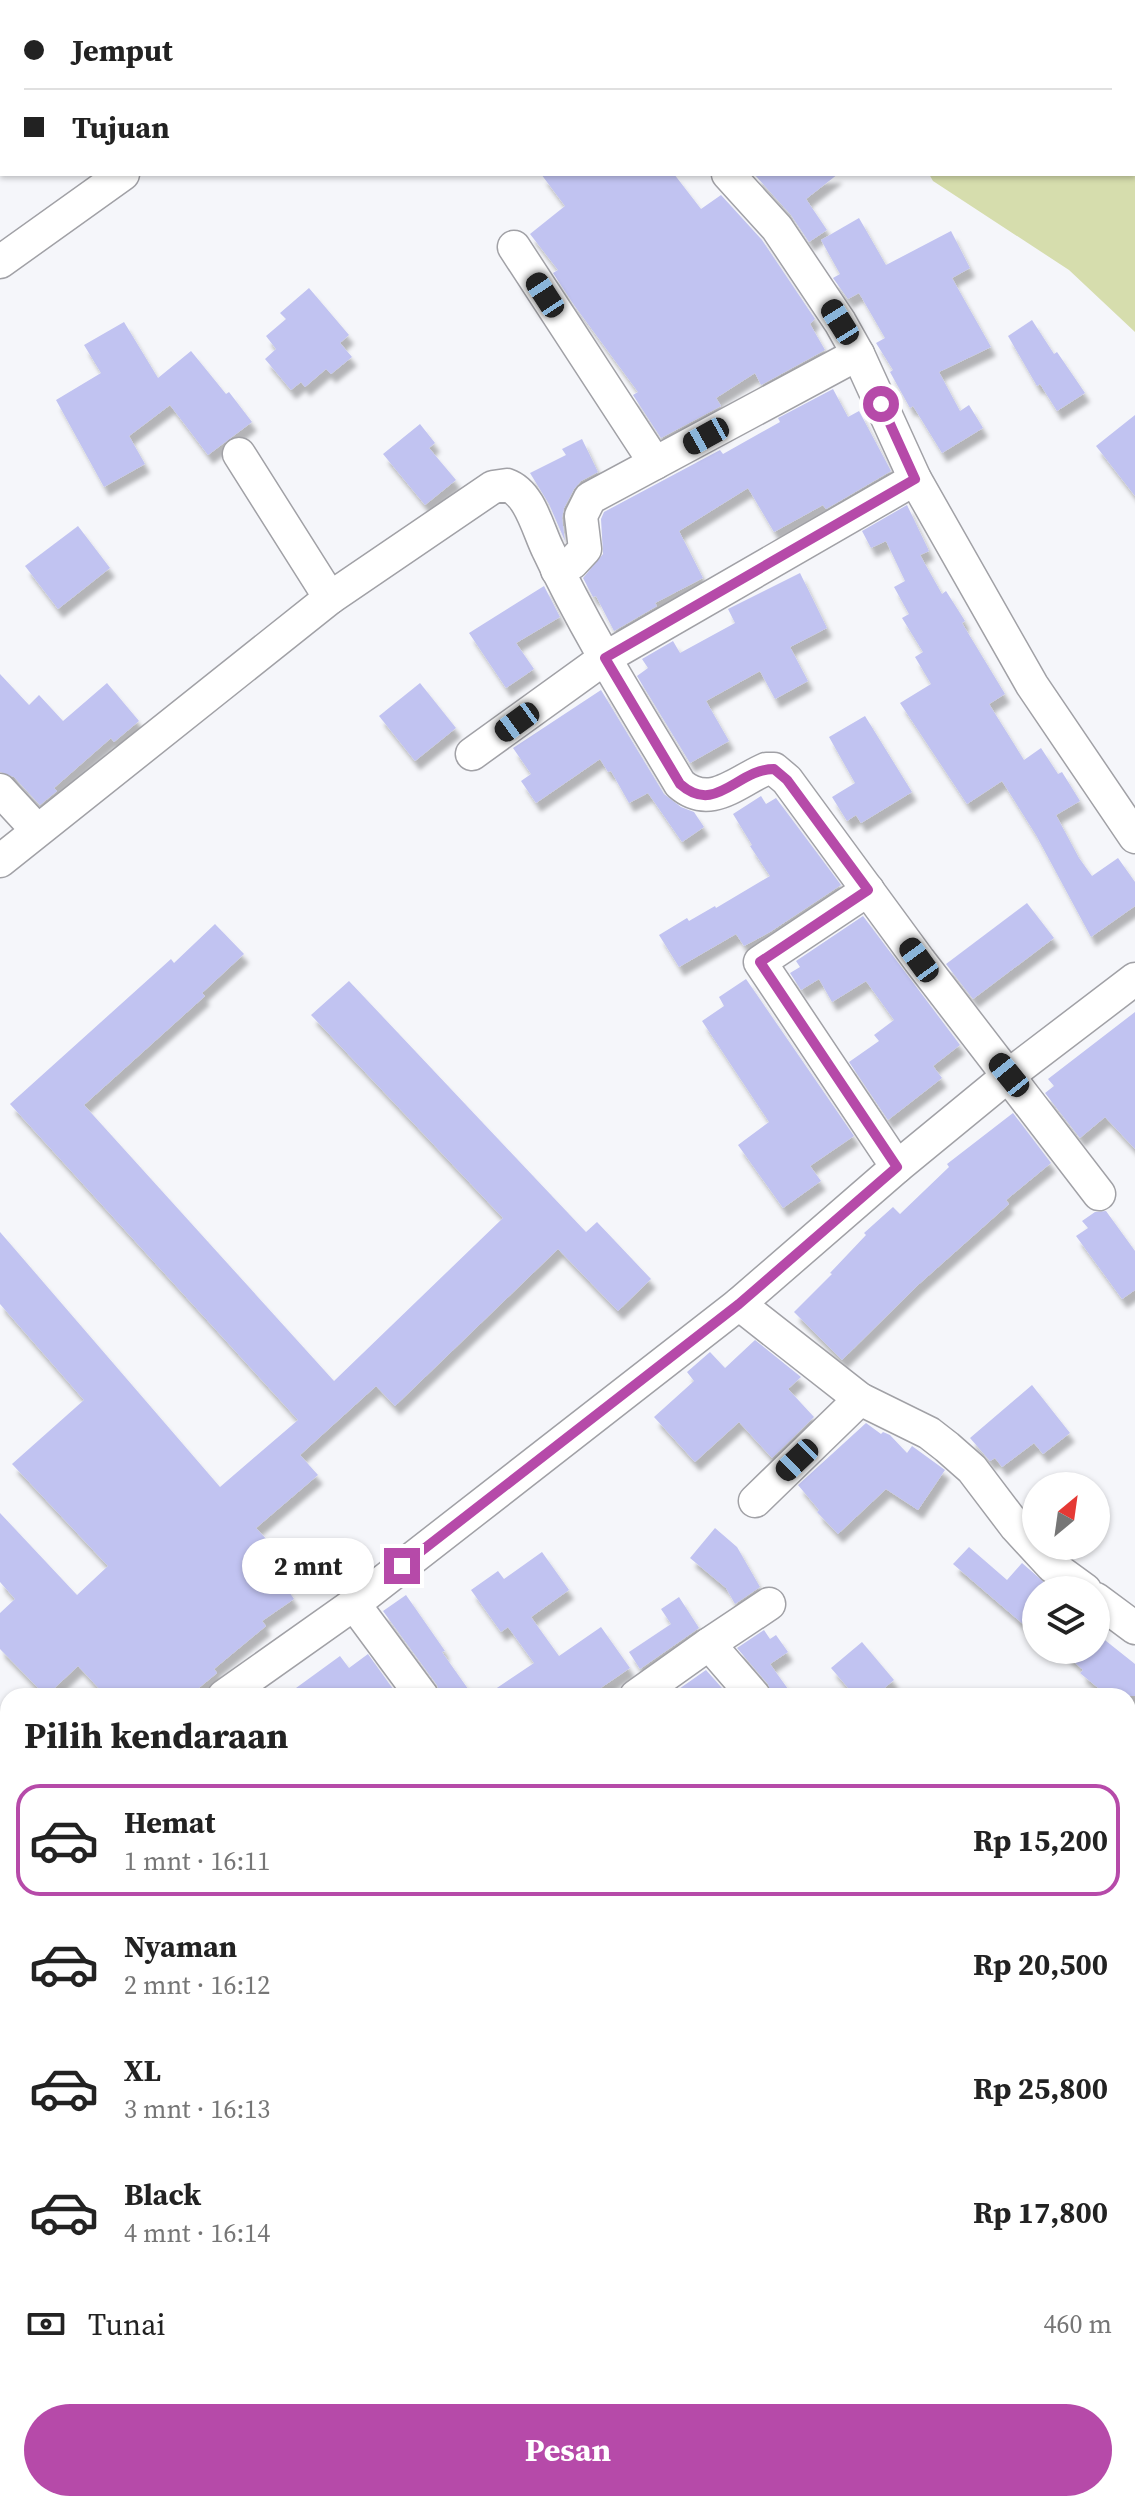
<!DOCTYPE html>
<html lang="id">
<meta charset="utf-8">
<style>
:root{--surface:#fff;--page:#f2f2f2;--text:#222;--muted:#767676;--line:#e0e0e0;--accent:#b64aa9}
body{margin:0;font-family:"Source Serif 4",serif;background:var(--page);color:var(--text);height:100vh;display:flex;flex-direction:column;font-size:30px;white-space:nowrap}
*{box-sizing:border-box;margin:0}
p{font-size:26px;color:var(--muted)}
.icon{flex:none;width:44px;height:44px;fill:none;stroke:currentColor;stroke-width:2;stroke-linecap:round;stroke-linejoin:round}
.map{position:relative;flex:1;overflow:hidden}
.drawer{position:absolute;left:0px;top:1688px;width:1136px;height:824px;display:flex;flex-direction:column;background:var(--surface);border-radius:24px 24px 0 0;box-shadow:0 2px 6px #0004}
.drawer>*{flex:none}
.top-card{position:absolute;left:0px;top:0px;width:1136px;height:176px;box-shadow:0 2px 6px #0004;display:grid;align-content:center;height:176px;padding:0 24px;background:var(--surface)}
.needle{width:52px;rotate:29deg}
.tools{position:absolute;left:1022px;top:1472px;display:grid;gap:16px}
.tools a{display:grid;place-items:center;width:88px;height:88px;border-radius:50%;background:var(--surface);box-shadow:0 2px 6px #0004;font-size:40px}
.end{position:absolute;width:36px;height:36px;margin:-18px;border:10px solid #b64aa9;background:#fff;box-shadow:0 0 0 4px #fff}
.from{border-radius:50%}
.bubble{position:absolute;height:56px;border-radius:28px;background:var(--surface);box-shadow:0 2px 6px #0004;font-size:26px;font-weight:700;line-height:56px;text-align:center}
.car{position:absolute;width:24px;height:48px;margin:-24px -12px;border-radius:10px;box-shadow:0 0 6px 2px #0007;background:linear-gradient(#222 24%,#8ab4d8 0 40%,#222 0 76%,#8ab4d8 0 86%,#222 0)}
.top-card b{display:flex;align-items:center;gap:28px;height:76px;font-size:30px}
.top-card b+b{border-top:2px solid var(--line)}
.top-card i{width:20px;height:20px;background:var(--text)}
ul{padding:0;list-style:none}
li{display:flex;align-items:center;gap:24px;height:112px;margin:0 16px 12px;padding:0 8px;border:4px solid transparent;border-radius:24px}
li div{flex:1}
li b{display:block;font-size:30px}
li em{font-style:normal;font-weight:700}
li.current{border-color:var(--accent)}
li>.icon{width:72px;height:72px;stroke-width:1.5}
h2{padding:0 24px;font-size:36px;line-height:96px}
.pay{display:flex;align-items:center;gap:20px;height:88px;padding:0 24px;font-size:30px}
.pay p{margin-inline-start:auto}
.button{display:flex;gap:16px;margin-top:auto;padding:16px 24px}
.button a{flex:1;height:92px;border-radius:48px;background:var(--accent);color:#fff;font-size:32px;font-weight:700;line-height:92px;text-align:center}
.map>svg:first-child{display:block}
</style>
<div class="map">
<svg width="1135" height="2512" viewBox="0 0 1135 2512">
<defs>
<filter id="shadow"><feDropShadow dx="5" dy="9" stdDeviation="2" flood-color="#0004"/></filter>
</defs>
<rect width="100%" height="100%" fill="#f5f6fa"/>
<polygon fill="#d6ddad" points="837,0 1135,0 1135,332 1069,270 933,181 929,174 1134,174 1134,2"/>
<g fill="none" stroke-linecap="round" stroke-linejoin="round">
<polyline stroke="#749ea8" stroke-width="8" points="429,2504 434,2512"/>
</g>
<g fill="#c1c3f1" filter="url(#shadow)">
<polygon points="541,174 674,174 701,209 721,195 762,240 815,319 810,324 825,350 761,385 755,373 716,398 721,406 661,438 633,395 638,392 574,305 553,273 558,270 530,234 565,206"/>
<polygon points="754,174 838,174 806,199 827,230 809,242 791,215"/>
<polygon points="859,218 886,265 951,231 970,268 952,278 991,347 939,372 960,411 969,405 983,428 942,453 913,406 910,408 890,372 893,370 876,343 885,338 859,293 848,299 833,278 840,274 821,240"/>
<polygon points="309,288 349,335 340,343 352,357 331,374 326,369 305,387 301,382 291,390 265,359 276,349 266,336 286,319 280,313"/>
<polygon points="1032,320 1054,354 1057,352 1085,393 1057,411 1040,384 1037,386 1008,336"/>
<polygon points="124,322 158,378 191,351 226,394 229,392 252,422 208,455 170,405 129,436 145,464 104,487 56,400 101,373 84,345"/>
<polygon points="833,389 848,417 859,411 891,471 826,509 823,505 774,532 748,488 679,531 703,578 655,603 657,606 614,631 596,596 593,597 583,578 603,554 601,519 604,512 720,450 723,454 780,422 778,418"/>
<polygon points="1135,415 1135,496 1096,446"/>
<polygon points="420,424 435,443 429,448 456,480 425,505 383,454"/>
<polygon points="582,439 598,472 581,481 574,489 564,508 562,518 565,541 549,504 530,473 566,455 562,449"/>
<polygon points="907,505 929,551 920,555 942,594 946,591 965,621 962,623 1005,694 989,704 1024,760 1041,748 1058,774 1062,772 1080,801 1056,815 1079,858 1092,876 1118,858 1135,882 1135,906 1091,937 1036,835 1002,781 967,804 900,703 931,684 915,657 923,652 902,618 909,614 894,587 905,581 886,541 871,548 862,531"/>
<polygon points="78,526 110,568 58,609 25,566"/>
<polygon points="800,573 827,628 790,647 808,681 775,699 760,671 706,701 729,741 690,763 637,676 648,668 642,659 673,641 680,653 735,623 728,609"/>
<polygon points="544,586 560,617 516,643 534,669 506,688 469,633"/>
<polygon points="0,674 29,705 39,695 63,721 107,683 139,721 114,742 111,738 54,788 57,791 40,805 14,777 0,772"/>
<polygon points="420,683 456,728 415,761 379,716"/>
<polygon points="601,690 664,794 681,807 694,812 704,827 682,842 648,793 629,803 611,771 608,772 600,759 536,803 521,781 531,774 513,748"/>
<polygon points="865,716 912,792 861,823 856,815 847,821 832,797 855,783 829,737"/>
<polygon points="761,796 766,804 776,798 841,885 770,932 744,946 736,934 679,967 659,935 687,918 689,921 715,906 716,908 770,876 750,846 752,845 733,814"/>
<polygon points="1027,903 1054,938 973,999 946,964"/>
<polygon points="863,916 960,1045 933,1066 942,1078 888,1120 849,1062 879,1041 874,1035 894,1020 866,981 832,1002 819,979 801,990 790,973 800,967 796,961"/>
<polygon points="215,924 244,954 202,993 205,996 84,1105 334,1381 503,1218 311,1015 349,981 586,1232 597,1222 651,1279 618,1311 558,1249 395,1406 376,1386 300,1455 318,1475 256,1528 268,1541 259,1549 294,1599 262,1621 266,1626 214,1669 217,1673 189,1696 106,1696 78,1666 46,1696 0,1649 0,1613 15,1599 0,1582 0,1513 77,1595 108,1566 12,1464 84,1400 0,1304 0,1232 220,1487 298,1420 10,1104 171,959 174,963"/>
<polygon points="746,979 854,1136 810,1166 821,1181 783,1208 738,1145 769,1122 702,1021 724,1006 719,997"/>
<polygon points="1135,1012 1135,1149 1105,1117 1080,1138 1045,1093 1054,1086 1048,1079"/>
<polygon points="1013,1113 1051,1163 1006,1200 1009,1204 918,1285 842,1360 794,1312 832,1274 830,1273 866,1235 864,1233 893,1207 900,1214 949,1167 947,1164"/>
<polygon points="1106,1211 1135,1251 1135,1290 1122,1299 1076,1236 1088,1228 1082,1221 1095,1212"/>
<polygon points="755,1340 801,1377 788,1389 814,1417 772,1458 739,1422 695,1462 654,1417 694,1381 687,1372 710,1352 725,1368"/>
<polygon points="1032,1385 1070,1433 1043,1454 1034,1443 1002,1467 995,1458 990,1461 970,1438"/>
<polygon points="866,1423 881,1434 883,1432 890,1435 907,1453 912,1446 945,1470 918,1510 886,1489 838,1534 817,1512 819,1510 798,1485"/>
<polygon points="715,1528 737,1547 760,1587 735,1604 726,1588 690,1558"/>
<polygon points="969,1547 1007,1580 1022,1563 1053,1590 1036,1590 1036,1610 1023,1624 953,1564"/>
<polygon points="542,1552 569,1590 531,1617 559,1656 601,1627 630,1668 589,1696 485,1696 534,1663 508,1627 501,1632 471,1590 498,1571 504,1579"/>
<polygon points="406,1595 445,1651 442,1652 473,1696 441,1696 437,1685 383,1611"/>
<polygon points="679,1597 699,1628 640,1669 629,1652 671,1624 661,1609"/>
<polygon points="764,1630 770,1639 776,1635 788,1652 770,1664 793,1696 772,1696 768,1684 737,1648"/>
<polygon points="1096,1633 1135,1664 1135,1696 1108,1696 1080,1673 1083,1670 1061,1650 1096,1650"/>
<polygon points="862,1642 894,1680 875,1696 855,1696 831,1668"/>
<polygon points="368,1654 398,1696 285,1696 340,1656 349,1668"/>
<polygon points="706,1670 729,1696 669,1696"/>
</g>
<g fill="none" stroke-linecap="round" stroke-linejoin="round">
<defs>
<g id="minor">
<polyline points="132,0 133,2"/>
<polyline points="551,0 553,2"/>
<polyline points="728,174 777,228 840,322 858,354 915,479 1032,685 1135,837"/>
<polyline points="514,247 655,463"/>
<polyline points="0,262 123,174"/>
<polyline points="239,454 330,598"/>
<polyline points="557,570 572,563 585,549 581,516 590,498 858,354"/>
<polyline points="472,754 605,658 915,479"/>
<polyline points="0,790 37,830"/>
<path d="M 0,861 L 330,598 L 493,487 L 507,485 C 530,493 538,530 548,550 C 586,631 634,707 680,784 C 710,810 736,782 766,769 L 774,769 L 787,780 L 919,960 L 1099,1194"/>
<polyline points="868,890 760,962 897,1167"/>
<polyline points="739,1304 860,1399 929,1433 947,1447 972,1469 1016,1527 1052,1566 1085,1590"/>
<polyline points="755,1501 860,1399"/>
<polyline points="1096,1599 1135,1628"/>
<polyline points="354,1604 422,1696"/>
<polyline points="709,1644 769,1604"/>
<polyline points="224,1696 354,1604 739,1304 897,1167 1009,1075 1135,979"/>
<polyline points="636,1696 709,1644 754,1696"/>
<polyline points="0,1868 8,1861"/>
<polyline points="1128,2207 1135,2201"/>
<polyline points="0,2262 8,2269"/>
<polyline points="1128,2316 1135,2320"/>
<polyline points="0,2482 8,2488"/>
<polyline points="28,2504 38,2512"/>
<polyline points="839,2504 849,2512"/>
<polyline points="63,2512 73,2504"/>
<polyline points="944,2512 950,2504"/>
</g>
<g id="major">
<polyline points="0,2027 8,2035"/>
<polyline points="595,2504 602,2512"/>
</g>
</defs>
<use href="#minor" stroke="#a1a1a6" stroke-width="35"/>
<use href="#major" stroke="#a1a1a6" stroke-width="43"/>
<use href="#minor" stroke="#fff" stroke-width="32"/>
<use href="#major" stroke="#fff" stroke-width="40"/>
</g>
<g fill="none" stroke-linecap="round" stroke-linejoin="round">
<path stroke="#b64aa9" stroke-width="10" d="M 402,1566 L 739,1304 L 897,1167 L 760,962 L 868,890 L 787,780 L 774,769 C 737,769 716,816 680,784 L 605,658 L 915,479 L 881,404"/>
</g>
</svg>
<div class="tools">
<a><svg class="needle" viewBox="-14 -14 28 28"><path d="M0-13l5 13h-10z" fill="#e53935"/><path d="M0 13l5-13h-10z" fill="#767676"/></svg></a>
<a><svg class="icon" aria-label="layers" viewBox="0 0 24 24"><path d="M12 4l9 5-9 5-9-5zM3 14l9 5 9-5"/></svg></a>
</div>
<i class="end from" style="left:881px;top:404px"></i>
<i class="end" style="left:402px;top:1566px"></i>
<div class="bubble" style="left:242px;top:1538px;width:132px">2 mnt</div>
<i class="car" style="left:545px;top:295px;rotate:327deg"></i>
<i class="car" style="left:840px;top:322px;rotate:328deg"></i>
<i class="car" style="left:706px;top:436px;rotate:241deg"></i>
<i class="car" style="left:517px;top:722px;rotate:234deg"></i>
<i class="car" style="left:919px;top:960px;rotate:324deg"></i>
<i class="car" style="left:1009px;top:1075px;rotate:321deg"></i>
<i class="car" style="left:797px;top:1460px;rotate:226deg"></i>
<div class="top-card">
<b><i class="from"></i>Jemput</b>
<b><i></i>Tujuan</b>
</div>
<section class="drawer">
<h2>Pilih kendaraan</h2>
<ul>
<li class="current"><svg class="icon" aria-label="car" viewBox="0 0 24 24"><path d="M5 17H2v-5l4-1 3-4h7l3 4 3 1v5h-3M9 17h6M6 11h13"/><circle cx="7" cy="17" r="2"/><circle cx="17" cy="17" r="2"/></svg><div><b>Hemat</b><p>1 mnt · 16:11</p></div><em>Rp 15,200</em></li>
<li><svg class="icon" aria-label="car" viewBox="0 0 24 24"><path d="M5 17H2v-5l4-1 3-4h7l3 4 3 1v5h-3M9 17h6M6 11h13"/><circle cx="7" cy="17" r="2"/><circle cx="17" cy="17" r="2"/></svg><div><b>Nyaman</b><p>2 mnt · 16:12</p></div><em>Rp 20,500</em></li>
<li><svg class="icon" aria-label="car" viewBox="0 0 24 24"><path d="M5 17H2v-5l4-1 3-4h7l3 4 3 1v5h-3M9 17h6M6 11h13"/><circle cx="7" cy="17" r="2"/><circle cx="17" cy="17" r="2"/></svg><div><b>XL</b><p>3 mnt · 16:13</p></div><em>Rp 25,800</em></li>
<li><svg class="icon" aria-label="car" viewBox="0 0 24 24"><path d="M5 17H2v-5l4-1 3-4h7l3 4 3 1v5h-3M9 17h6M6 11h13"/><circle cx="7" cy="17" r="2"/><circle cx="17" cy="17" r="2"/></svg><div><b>Black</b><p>4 mnt · 16:14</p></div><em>Rp 17,800</em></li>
</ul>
<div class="pay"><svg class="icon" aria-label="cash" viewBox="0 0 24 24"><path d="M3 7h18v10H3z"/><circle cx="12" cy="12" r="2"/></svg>Tunai<p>460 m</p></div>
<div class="button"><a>Pesan</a></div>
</section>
</div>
